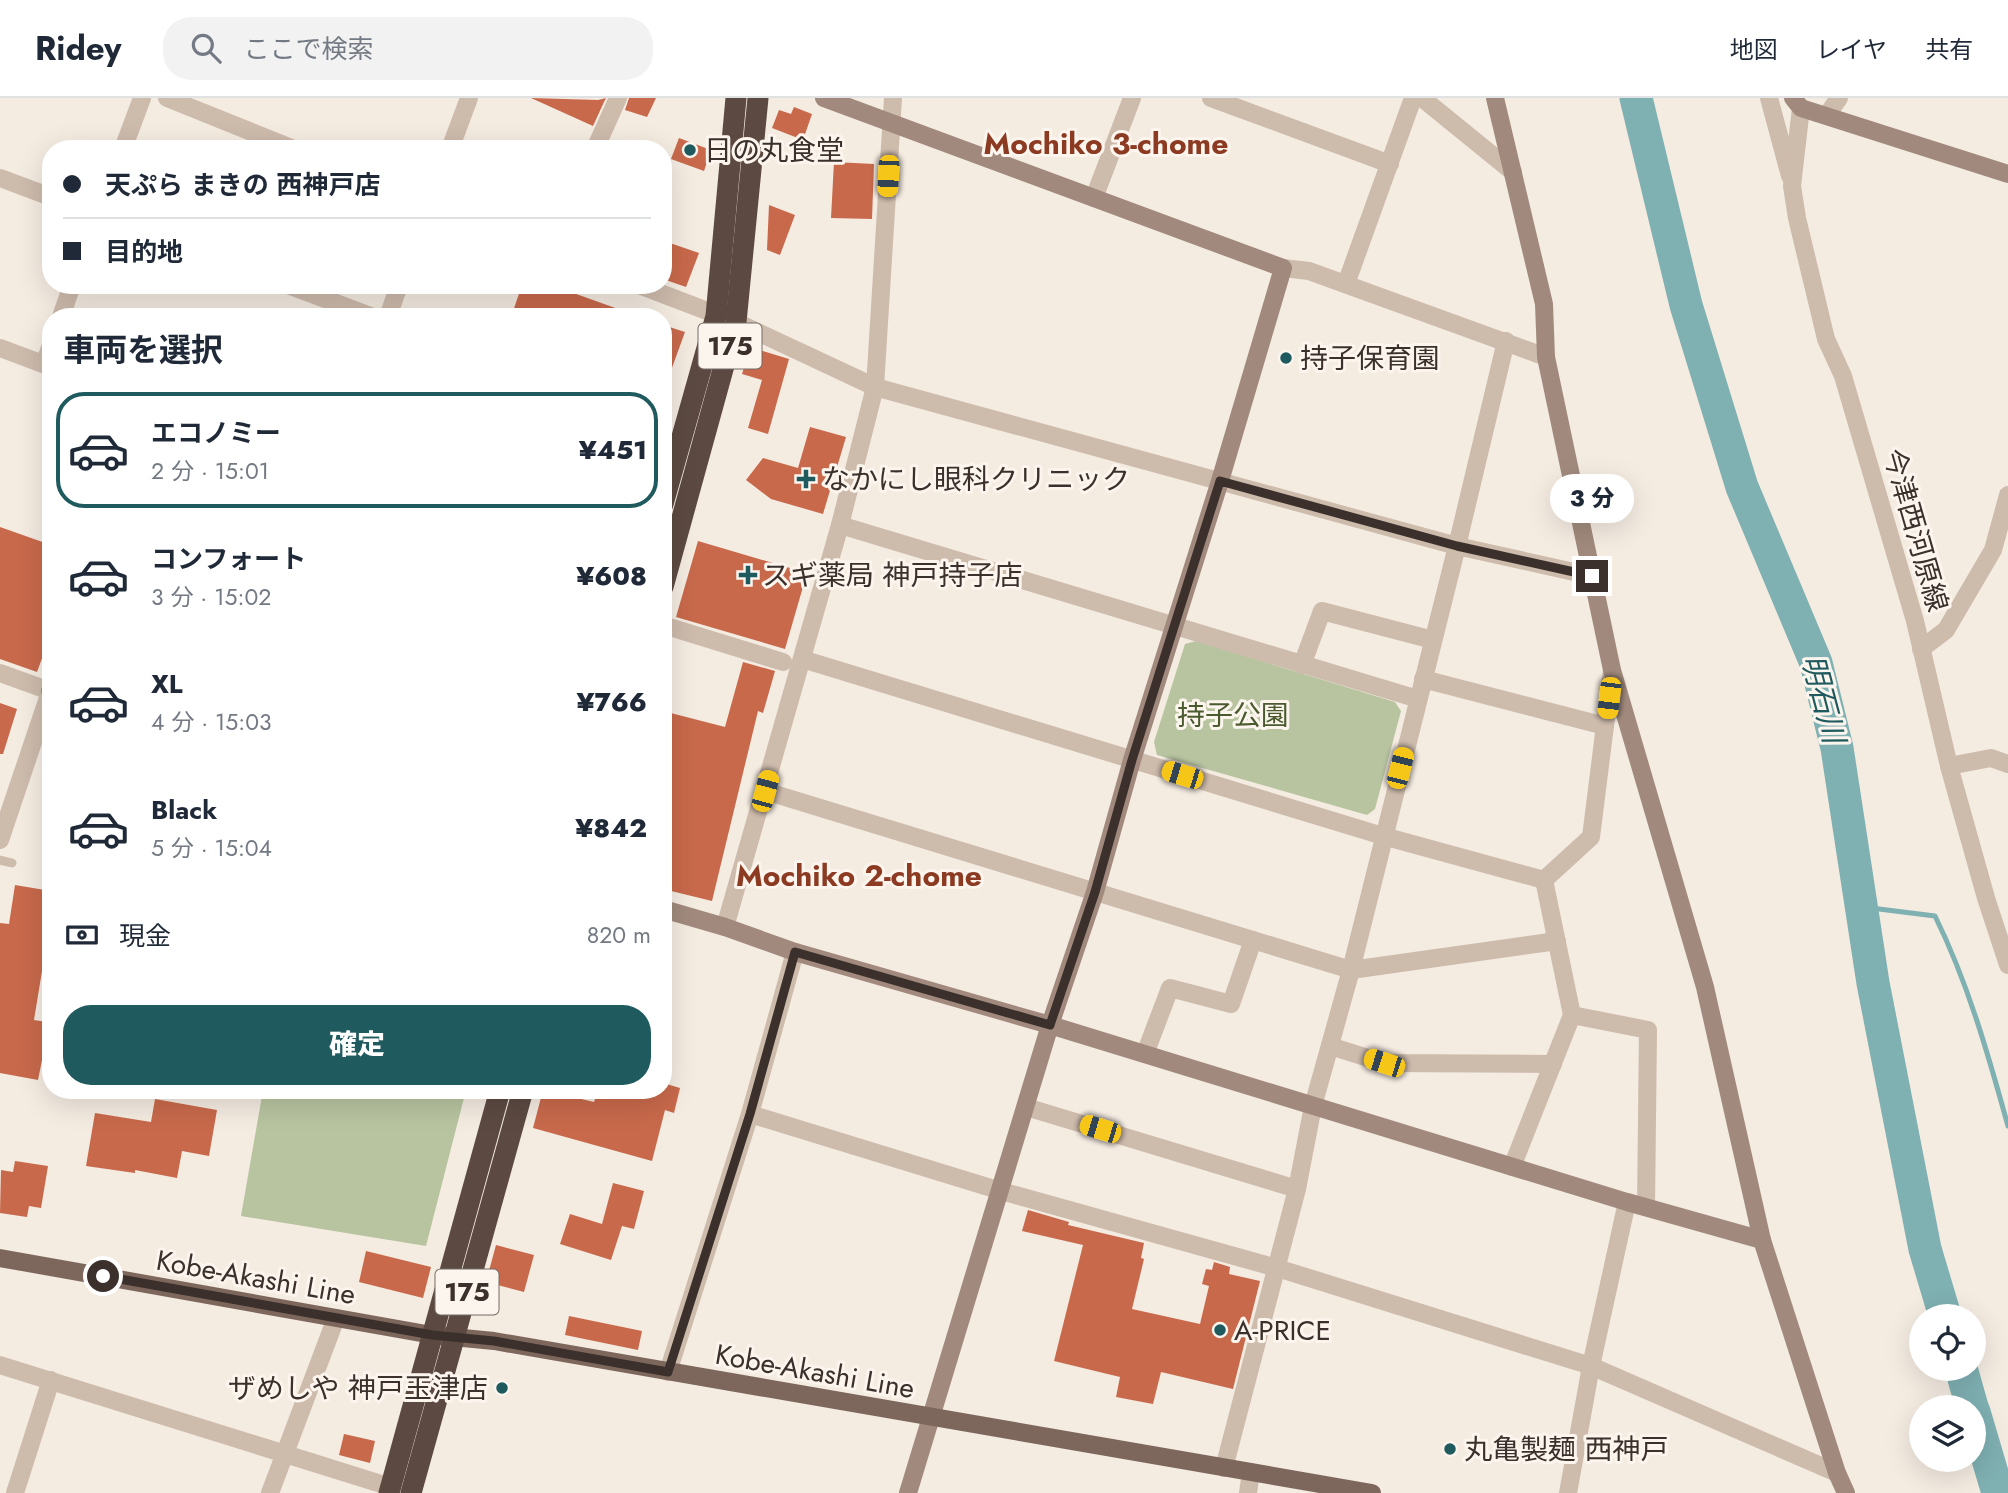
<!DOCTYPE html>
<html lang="ja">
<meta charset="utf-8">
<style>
:root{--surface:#fff;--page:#f2f2f3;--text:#1f2937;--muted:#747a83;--line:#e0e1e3;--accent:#1f5a5e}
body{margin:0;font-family:Jost,"Noto Sans JP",sans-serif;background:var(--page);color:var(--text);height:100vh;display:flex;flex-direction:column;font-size:26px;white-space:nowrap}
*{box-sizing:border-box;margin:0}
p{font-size:23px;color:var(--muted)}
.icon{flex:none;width:38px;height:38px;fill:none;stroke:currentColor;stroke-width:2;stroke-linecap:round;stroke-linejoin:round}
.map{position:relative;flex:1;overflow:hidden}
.details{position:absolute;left:42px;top:210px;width:630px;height:791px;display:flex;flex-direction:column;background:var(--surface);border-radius:28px;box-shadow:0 7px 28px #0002}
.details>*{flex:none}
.guide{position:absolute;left:42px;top:42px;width:630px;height:154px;border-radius:28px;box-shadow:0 7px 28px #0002;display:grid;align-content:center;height:154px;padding:0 21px;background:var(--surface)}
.fabs{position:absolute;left:1909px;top:1206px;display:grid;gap:14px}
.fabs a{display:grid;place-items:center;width:77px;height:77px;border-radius:50%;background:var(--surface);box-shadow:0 7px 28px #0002;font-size:35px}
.end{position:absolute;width:32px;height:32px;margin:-16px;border:9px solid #3b302b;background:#fff;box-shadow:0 0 0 4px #fff}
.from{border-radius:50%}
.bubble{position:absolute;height:49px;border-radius:24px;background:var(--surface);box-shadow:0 7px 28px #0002;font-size:23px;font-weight:800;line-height:49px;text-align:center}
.car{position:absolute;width:21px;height:42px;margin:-21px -10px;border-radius:9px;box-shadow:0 0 5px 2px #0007;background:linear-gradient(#f5c518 24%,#345 0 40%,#f5c518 0 76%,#345 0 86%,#f5c518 0)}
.guide b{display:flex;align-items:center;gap:24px;height:66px;font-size:26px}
.guide b+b{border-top:2px solid var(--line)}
.guide i{width:18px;height:18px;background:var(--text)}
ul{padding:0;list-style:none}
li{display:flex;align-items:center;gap:21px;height:116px;margin:0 14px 10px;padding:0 7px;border:4px solid transparent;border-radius:28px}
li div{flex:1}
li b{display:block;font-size:26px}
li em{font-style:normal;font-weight:800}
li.active{border-color:var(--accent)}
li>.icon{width:63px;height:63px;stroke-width:1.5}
h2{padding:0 21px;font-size:32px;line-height:84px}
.pay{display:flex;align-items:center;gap:18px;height:77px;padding:0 21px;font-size:26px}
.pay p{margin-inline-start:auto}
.cta{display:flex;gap:14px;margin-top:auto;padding:14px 21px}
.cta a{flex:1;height:80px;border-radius:28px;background:var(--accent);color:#fff;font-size:28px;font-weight:800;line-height:80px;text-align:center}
header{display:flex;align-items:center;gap:42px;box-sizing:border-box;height:98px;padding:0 35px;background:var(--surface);border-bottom:2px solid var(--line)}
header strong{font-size:33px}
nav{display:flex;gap:38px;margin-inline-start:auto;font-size:24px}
.search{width:490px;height:63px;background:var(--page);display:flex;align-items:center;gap:18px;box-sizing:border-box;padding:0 24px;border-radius:28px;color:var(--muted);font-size:26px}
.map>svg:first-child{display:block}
</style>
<header>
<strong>Ridey</strong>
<div class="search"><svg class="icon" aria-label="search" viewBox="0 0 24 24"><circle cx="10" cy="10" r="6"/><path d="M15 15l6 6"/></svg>ここで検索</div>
<nav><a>地図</a><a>レイヤ</a><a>共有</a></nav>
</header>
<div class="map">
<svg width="2008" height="1395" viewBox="0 0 2008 1395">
<rect width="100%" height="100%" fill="#f4ebe1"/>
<g fill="#b8c4a0">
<polygon points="1196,543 1395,604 1401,613 1375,711 1367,717 1157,657 1154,644 1185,546"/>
<polygon points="263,992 466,992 426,1148 241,1118"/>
</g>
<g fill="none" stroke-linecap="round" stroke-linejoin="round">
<path stroke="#7fb0b2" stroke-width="5" d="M 1863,809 L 1935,818 C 1968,885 1988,956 2008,1028"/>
<g stroke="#7fb0b2" stroke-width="33">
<polyline points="1636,0 1686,207 1742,389 1816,565 1837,650 1873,885 1925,1151 1945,1218"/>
<polyline points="1961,1270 1972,1309"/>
<polyline points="1974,1314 1998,1395"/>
</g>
</g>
<g fill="#c8694b">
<polygon points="531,0 598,2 606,0 604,4 600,2 604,4 593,28"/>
<polygon points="629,0 656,0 647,19 625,12"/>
<polygon points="794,9 812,16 803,42 772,30 779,12 791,16"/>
<polygon points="679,40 711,52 704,73 671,61"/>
<polygon points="834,64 874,66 872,121 831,120"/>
<polygon points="769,107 795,117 780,157 767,152"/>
<polygon points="670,145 699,155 686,189 663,181 663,164"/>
<polygon points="522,187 551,187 635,217 634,219 511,219"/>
<polygon points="663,227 685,234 665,289 663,289"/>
<polygon points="750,249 789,261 768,336 748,330 762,282 742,276"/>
<polygon points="810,329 846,339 823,416 771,401 746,382 763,360 798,370"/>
<polygon points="0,429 51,447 51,536 37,574 0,561"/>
<polygon points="698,443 807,475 785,551 676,519"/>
<polygon points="743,564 775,573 763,615 758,613 712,803 663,791 663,613 725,629"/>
<polygon points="0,605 17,611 3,656 0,656"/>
<polygon points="15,787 51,793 51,862 44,861 34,922 47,924 44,940 51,941 51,964 42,962 38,982 0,975 0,825 9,826"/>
<polygon points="663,985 680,990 674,1015 665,1012 652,1063 533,1030 543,992 594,1004 598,992 663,992"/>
<polygon points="155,1001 217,1012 209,1058 182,1053 177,1080 135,1072 135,1075 86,1068 95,1015 151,1024"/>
<polygon points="15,1063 48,1068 41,1110 29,1108 27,1119 0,1115 1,1072 13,1074"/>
<polygon points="613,1085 644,1093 634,1131 622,1128 611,1162 560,1146 570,1116 602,1126"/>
<polygon points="1028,1112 1069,1124 1068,1127 1144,1145 1141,1160 1144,1161 1132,1211 1200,1226 1209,1188 1202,1186 1206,1171 1212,1172 1214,1164 1230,1169 1229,1176 1260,1183 1233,1291 1161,1274 1153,1306 1116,1299 1120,1279 1054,1263 1083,1147 1022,1133"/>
<polygon points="496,1147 534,1157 524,1194 486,1184"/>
<polygon points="366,1153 431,1169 423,1200 359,1184"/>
<polygon points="569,1218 642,1233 638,1252 565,1237"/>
<polygon points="344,1336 375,1343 370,1365 339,1357"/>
</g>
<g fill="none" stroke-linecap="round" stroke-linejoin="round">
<polyline stroke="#cdbbac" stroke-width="9" points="0,762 12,765"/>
<g stroke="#cdbbac" stroke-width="18">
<polyline points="167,0 294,51"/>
<polyline points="1211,0 1390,66"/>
<polyline points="1422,0 1513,74"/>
<polyline points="1769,0 1790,78"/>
<polyline points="1801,10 1792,88 1797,120 1826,241 1843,278 1915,523 1949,668 1986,800 2008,867"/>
<polyline points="1827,17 1839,0"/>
<polyline points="123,51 142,0"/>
<polyline points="450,51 469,0"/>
<polyline points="595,51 618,0"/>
<polyline points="0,80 51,99"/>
<polyline points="1094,100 1132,0"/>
<polyline points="1283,170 1309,173 1546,259"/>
<polyline points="1346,186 1413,0"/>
<polyline points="288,187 373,219"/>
<polyline points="639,187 736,224 875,289 1457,448 1592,478"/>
<polyline points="61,219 72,187"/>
<polyline points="388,219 399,187"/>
<polyline points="0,250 51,269"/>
<polyline points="44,266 51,247"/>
<polyline points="840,427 1418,601"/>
<polyline points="663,527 783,564"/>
<polyline points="1921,551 1946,532 1993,452 2008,397"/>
<polyline points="802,561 1383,738 1544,782 1591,739 1612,572"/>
<polyline points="1302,567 1322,513 1433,542"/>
<polyline points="0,575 50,593"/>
<polyline points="1423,581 1605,628"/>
<polyline points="1949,668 1991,660 2008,666"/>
<polyline points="765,693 1351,872 1557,843"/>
<polyline points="0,742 51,591"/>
<polyline points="725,829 840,427 875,289 893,0"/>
<polyline points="1572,917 1648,932 1646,1109"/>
<polyline points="1330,948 1384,965 1553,966"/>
<polyline points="1145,956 1170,890 1231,906 1253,842"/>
<polyline points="1026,1009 1297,1091"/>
<polyline points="750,1016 1001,1093 1277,1170 1591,1268 1837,1375"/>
<polyline points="1512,1069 1572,917 1544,782"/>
<polyline points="0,1267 391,1389"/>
<polyline points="668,1274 750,1016 795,854"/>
<polyline points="1224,1370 1297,1091 1313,1008 1351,872 1457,448 1506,243"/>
<polyline points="15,1395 51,1282"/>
<polyline points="270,1395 336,1220"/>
<polyline points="1248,1395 1251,1374"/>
<polyline points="1568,1395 1591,1268 1627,1104"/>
</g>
<g stroke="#a18a7d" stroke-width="18">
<polyline points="824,0 1283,170 1220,383 1132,662 1095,794 1050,927 908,1395"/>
<polyline points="1495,0 1544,206 1546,259 1612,572 1705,889 1762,1142 1837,1375 1846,1395"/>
<polyline points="1793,0 1801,10 2008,76"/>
<polyline points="50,593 51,593"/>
<polyline points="663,811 725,829 795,854 1050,927 1627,1104 1762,1142"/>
</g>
<polyline stroke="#7d675c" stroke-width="18" points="0,1160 432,1237 494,1243 1372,1395"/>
<g stroke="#5c4a42" stroke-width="21">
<polyline points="663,406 716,218 736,0"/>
<polyline points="663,489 736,224 758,0"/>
<polyline points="389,1395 500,992"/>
<polyline points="411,1395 523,992"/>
</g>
</g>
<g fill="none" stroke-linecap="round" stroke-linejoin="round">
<polyline stroke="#3b302b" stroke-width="9" points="103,1178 432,1237 494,1243 668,1274 750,1016 795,854 1050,927 1095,794 1132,662 1220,383 1457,448 1592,478"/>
</g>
<g fill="#1f5a5e" stroke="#fbf5ee" stroke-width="2.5">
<circle cx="690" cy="52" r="7"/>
<circle cx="1286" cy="260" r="7"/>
<path d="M802.5 370.5h7v7h7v7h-7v7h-7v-7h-7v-7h7z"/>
<path d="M744.5 466.5h7v7h7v7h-7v7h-7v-7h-7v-7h7z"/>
<circle cx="1220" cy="1232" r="7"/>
<circle cx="502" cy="1290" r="7"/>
<circle cx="1450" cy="1351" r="7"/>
</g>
<g text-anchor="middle" stroke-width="6" stroke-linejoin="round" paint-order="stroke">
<g fill="#fbf5ee" stroke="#756b66" stroke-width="2">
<rect x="698.5" y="225.5" width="63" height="45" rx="5"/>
<rect x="435.5" y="1171.5" width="63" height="45" rx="5"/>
</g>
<g font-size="26" font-weight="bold" fill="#3b302b">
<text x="730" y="257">175</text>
<text x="467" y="1203">175</text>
</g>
<g font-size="28" fill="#3b302b" stroke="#fbf5ee" text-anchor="start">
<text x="704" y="62">日の丸食堂</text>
<text x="1300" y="270">持子保育園</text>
<text x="822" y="391">なかにし眼科クリニック</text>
<text x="762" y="487">スギ薬局 神戸持子店</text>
<text x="1234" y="1242">A-PRICE</text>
<text x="488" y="1300" text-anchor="end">ザめしや 神戸玉津店</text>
<text x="1464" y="1361">丸亀製麺 西神戸</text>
</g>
<g font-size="28" fill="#3b302b" stroke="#fbf5ee">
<text transform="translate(1916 432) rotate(74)" y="10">今津西河原線</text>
<text transform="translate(256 1179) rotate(10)" y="10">Kobe-Akashi Line</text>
<text transform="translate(815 1273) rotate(10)" y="10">Kobe-Akashi Line</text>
</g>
<g font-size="28" fill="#4a5a2e" stroke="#fbf5ee">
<text x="1233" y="627">持子公園</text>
</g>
<g font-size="30" font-weight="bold" fill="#8c3b22" stroke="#fbf5ee">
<text x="1106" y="56">Mochiko 3-chome</text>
<text x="859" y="788">Mochiko 2-chome</text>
</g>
<g font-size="30" font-style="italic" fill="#1f5a5e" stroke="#fbf5ee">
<text transform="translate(1823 601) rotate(75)" y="10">明石川</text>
</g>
</g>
</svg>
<div class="fabs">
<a><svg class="icon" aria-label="locate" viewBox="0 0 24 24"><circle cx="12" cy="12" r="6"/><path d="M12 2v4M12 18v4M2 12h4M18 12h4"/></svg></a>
<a><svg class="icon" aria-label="layers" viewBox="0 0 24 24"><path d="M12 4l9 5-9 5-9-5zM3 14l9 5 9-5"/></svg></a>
</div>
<i class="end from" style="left:103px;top:1178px"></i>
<i class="end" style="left:1592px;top:478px"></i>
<div class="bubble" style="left:1550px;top:376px;width:84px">3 分</div>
<i class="car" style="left:888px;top:78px;rotate:183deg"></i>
<i class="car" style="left:1609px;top:600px;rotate:187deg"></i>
<i class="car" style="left:1400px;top:670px;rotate:14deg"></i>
<i class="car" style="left:1182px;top:677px;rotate:287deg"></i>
<i class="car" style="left:765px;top:693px;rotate:15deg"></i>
<i class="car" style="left:1384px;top:965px;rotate:288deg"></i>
<i class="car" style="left:1100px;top:1031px;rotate:287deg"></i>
<div class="guide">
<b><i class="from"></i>天ぷら まきの 西神戸店</b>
<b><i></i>目的地</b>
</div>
<section class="details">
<h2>車両を選択</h2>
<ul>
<li class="active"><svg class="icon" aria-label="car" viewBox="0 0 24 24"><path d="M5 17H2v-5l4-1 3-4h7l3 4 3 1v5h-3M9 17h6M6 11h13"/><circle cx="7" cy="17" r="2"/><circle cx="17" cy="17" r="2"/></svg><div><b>エコノミー</b><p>2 分 · 15:01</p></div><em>¥451</em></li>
<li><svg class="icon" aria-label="car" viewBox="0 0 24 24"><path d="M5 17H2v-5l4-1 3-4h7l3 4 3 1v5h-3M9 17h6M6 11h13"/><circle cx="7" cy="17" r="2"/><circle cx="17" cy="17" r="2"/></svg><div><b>コンフォート</b><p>3 分 · 15:02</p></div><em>¥608</em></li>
<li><svg class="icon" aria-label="car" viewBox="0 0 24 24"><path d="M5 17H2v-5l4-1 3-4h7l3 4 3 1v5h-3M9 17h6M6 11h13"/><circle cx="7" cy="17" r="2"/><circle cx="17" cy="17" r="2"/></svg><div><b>XL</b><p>4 分 · 15:03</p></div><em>¥766</em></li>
<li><svg class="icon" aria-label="car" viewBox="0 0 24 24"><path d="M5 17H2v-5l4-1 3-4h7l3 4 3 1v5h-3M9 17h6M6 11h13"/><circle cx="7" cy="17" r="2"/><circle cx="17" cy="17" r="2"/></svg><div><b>Black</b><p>5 分 · 15:04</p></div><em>¥842</em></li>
</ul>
<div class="pay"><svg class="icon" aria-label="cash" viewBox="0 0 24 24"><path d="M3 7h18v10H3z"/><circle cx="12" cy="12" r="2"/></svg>現金<p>820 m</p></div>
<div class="cta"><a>確定</a></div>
</section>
</div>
